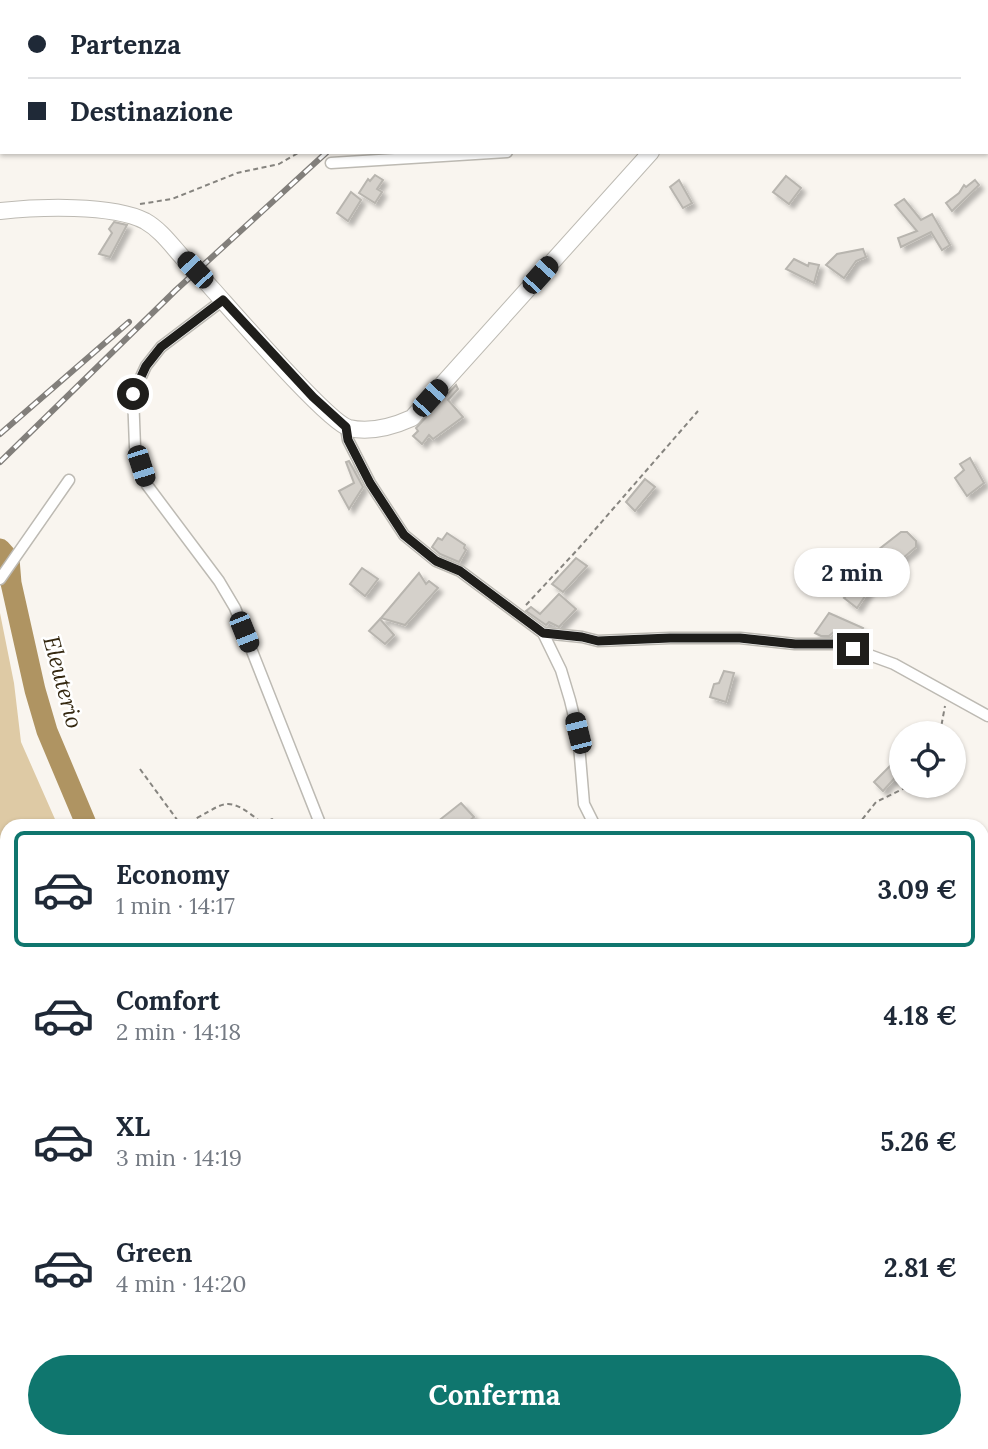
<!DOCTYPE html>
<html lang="it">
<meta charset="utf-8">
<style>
:root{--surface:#fff;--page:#f6f6f7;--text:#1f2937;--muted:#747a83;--line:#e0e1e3;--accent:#0f766e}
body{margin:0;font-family:Lora,serif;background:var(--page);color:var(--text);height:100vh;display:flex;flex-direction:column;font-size:26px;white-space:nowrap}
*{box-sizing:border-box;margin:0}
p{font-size:23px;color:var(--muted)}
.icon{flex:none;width:38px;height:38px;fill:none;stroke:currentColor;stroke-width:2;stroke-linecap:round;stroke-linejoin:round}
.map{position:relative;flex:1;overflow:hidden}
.panel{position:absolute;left:0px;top:819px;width:989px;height:630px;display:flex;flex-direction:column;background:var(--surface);border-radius:21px 21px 0 0;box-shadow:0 2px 5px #0004}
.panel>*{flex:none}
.top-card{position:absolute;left:0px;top:0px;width:989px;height:154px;box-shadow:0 2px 5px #0004;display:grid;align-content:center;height:154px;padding:0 28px;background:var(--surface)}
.fabs{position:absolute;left:889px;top:721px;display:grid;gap:14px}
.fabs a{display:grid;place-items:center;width:77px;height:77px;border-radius:50%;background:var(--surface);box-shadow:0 2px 5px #0004;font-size:35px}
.end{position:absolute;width:32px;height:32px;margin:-16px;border:9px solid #1f1e1b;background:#fff;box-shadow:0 0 0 4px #fff}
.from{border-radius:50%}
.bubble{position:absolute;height:49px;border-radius:24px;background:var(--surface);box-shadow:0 2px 5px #0004;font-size:23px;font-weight:700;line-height:49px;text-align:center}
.car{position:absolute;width:21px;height:42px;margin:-21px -10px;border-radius:9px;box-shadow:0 0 5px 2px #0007;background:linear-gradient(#222 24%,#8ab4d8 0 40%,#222 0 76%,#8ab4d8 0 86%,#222 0)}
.top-card b{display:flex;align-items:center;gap:24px;height:66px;font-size:26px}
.top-card b+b{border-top:2px solid var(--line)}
.top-card i{width:18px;height:18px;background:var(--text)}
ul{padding:12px 0 0;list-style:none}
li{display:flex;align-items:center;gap:21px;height:116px;margin:0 14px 10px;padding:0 14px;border:4px solid transparent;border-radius:10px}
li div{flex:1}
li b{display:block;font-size:26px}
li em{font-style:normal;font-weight:700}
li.current{border-color:var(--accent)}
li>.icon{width:63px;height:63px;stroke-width:1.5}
.button{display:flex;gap:14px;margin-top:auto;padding:14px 28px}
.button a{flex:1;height:80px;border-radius:42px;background:var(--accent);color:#fff;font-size:28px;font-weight:700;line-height:80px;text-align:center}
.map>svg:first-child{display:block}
</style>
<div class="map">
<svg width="988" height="1449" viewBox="0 0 988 1449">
<defs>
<filter id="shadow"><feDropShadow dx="4.5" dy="4.5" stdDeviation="2" flood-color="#0004"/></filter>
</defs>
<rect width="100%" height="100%" fill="#f9f5ef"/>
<polygon fill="#decaa5" points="0,613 14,683 21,742 58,826 7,826 7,1442 426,1442 429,1449 0,1449"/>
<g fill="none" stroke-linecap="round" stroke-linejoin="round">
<g stroke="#af9462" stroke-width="21">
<polyline points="0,549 9,559 11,583 35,690 47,731 87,826"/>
<polyline points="449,1442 453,1449"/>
</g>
</g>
<g fill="#d5d1cb" stroke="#b8b5af" stroke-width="2" filter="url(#shadow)">
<polygon points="375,175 383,180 377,189 382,192 375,203 359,193 368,179 370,181"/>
<polygon points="786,176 801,188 789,204 773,192"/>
<polygon points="679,180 692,203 683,208 670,187"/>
<polygon points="975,180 979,185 952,211 946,203 959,193 964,185 966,187"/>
<polygon points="351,192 361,200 348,221 337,213"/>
<polygon points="904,199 921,220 932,214 950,245 942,250 931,232 901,247 898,238 917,231 895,205"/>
<polygon points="114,222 127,225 110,257 99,254 112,233 109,229"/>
<polygon points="863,249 866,257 856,261 844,278 826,265 837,254"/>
<polygon points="794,259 808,266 809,263 819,265 814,283 786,269"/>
<polygon points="456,385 458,389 448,400 463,417 433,439 429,435 422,444 413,436 418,431 416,428"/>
<polygon points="970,458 984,483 967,496 955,478 964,470 960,464"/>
<polygon points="349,461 363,487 349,509 339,491 354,483 346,462"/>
<polygon points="645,479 655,487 635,511 626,502"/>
<polygon points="901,532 907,532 916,541 916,547 896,564 900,568 879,589 874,583 857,608 844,598 849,593 844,588 851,581 858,586 878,567 869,557"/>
<polygon points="447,533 465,545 464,548 466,550 459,562 440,554 432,547 438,538 442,540"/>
<polygon points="576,558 587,566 563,592 552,584"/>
<polygon points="362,568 378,579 365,596 350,584"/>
<polygon points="419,573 426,584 429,581 438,588 405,625 381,618"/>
<polygon points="559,594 576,609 559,627 549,622 546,625 526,611 531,607 540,614"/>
<polygon points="829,613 863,628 859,636 849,638 836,630 829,636 821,636 815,633"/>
<polygon points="380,619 394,635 385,644 369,631"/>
<polygon points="724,671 734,673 726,702 710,697 714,684 719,683"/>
<polygon points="893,763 901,771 883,791 874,782"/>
<polygon points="461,803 474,817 463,826 432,826"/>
</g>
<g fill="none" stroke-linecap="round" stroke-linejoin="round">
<defs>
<g id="street">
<polyline points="331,163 507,152"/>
<polyline points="223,300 161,347 146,366 133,394 135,447 147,485 219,581 235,608 321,826"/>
<polyline points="346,427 348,440 370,483 404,535 436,561 460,571 543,633 561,670 570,700 578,733 584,804 595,826"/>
<polyline points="0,579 69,480"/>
<polyline points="543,633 582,637 598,641 670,638 740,638 795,644 839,644 894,664 988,716"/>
<polyline points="837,1442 847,1449"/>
</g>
<g id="secondary">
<polyline points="853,2 856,0"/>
<path d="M 0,211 C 38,207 112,204 145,221 C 161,230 172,246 184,259"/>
<path d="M 206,282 C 228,306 327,422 349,428 C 371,433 392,427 412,418 L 651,152"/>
</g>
<g id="highway">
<polyline points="982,1162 988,1158"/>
<polyline points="982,1184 988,1180"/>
<polyline points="524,1449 535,1442"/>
<polyline points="561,1449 572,1442"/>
</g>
</defs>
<use href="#street" stroke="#bdbab3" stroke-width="13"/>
<use href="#secondary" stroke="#bdbab3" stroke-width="18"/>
<use href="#highway" stroke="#bdbab3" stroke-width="24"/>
<g stroke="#86847f" stroke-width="2" stroke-dasharray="5 3.5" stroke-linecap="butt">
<polyline points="465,2 467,0"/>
<polyline points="140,204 172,199 237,173 279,164 300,152"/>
<polyline points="526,605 579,548 698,411"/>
<polyline points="940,733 945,706"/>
<path d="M 140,769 L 178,821 L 185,824 C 225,806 223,790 263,824"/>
<polyline points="264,826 263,824 272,819 283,826"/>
<polyline points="857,826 876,802 909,786"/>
<polyline points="982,977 988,983"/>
<polyline points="0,985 7,1000"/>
<polyline points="0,1106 7,1101"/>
<polyline points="982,1340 988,1346"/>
<polyline points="0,1352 7,1357"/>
<polyline points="982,1390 988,1391"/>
</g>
<use href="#street" stroke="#fff" stroke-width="10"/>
<use href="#secondary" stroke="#fff" stroke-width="16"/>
<use href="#highway" stroke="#fff" stroke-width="21"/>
<defs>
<g id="rail">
<polyline points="491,2 493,0"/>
<polyline points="0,434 129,322"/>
<polyline points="0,462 176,290 327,152"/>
</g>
</defs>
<use href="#rail" stroke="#827f7b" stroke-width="6"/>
<use href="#rail" stroke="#fff" stroke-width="3.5" stroke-dasharray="10" stroke-linecap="butt"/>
<defs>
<polyline id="secondary-bridge" points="184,259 206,282"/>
</defs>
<use href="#secondary-bridge" stroke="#bdbab3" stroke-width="18" stroke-linecap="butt"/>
<use href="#secondary-bridge" stroke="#fff" stroke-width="16"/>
</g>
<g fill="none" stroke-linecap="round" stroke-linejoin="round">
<polyline stroke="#1f1e1b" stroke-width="9" points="133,394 146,366 161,347 223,300 313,397 346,427 348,440 370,483 404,535 436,561 460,571 543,633 582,637 598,641 670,638 740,638 795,644 839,644 853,649"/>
</g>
<g text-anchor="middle" stroke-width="5" stroke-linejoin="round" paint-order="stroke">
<g font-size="23" font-style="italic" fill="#342810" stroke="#fff">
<text transform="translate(63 682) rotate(75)" y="8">Eleuterio</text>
</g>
</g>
</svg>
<div class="fabs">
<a><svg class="icon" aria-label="locate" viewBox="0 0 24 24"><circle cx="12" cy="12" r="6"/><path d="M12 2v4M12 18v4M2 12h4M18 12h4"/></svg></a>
</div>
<i class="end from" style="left:133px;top:394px"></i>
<i class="end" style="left:853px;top:649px"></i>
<div class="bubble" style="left:794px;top:548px;width:116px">2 min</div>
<i class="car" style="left:195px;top:270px;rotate:317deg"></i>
<i class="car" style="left:540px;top:275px;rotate:42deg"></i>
<i class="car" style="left:430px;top:398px;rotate:42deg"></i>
<i class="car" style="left:141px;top:466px;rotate:162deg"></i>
<i class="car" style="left:244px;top:632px;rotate:158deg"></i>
<i class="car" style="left:578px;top:733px;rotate:346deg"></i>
<div class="top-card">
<b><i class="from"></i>Partenza</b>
<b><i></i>Destinazione</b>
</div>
<section class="panel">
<ul>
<li class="current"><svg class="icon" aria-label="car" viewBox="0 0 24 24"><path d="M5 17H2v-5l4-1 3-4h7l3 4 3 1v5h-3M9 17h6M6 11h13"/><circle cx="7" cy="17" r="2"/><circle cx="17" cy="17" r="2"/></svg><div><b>Economy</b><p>1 min · 14:17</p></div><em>3.09 €</em></li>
<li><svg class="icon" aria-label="car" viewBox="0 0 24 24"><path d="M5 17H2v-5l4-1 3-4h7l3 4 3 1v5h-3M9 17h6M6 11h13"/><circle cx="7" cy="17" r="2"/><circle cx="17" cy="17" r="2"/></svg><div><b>Comfort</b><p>2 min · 14:18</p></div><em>4.18 €</em></li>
<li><svg class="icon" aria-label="car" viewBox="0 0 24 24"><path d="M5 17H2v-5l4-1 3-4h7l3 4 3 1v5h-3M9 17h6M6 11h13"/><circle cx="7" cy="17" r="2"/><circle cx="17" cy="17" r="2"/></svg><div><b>XL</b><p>3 min · 14:19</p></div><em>5.26 €</em></li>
<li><svg class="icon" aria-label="car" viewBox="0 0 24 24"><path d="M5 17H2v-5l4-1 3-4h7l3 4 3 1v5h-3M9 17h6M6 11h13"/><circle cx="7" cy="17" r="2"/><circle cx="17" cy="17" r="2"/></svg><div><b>Green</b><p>4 min · 14:20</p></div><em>2.81 €</em></li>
</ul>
<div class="button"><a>Conferma</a></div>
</section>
</div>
